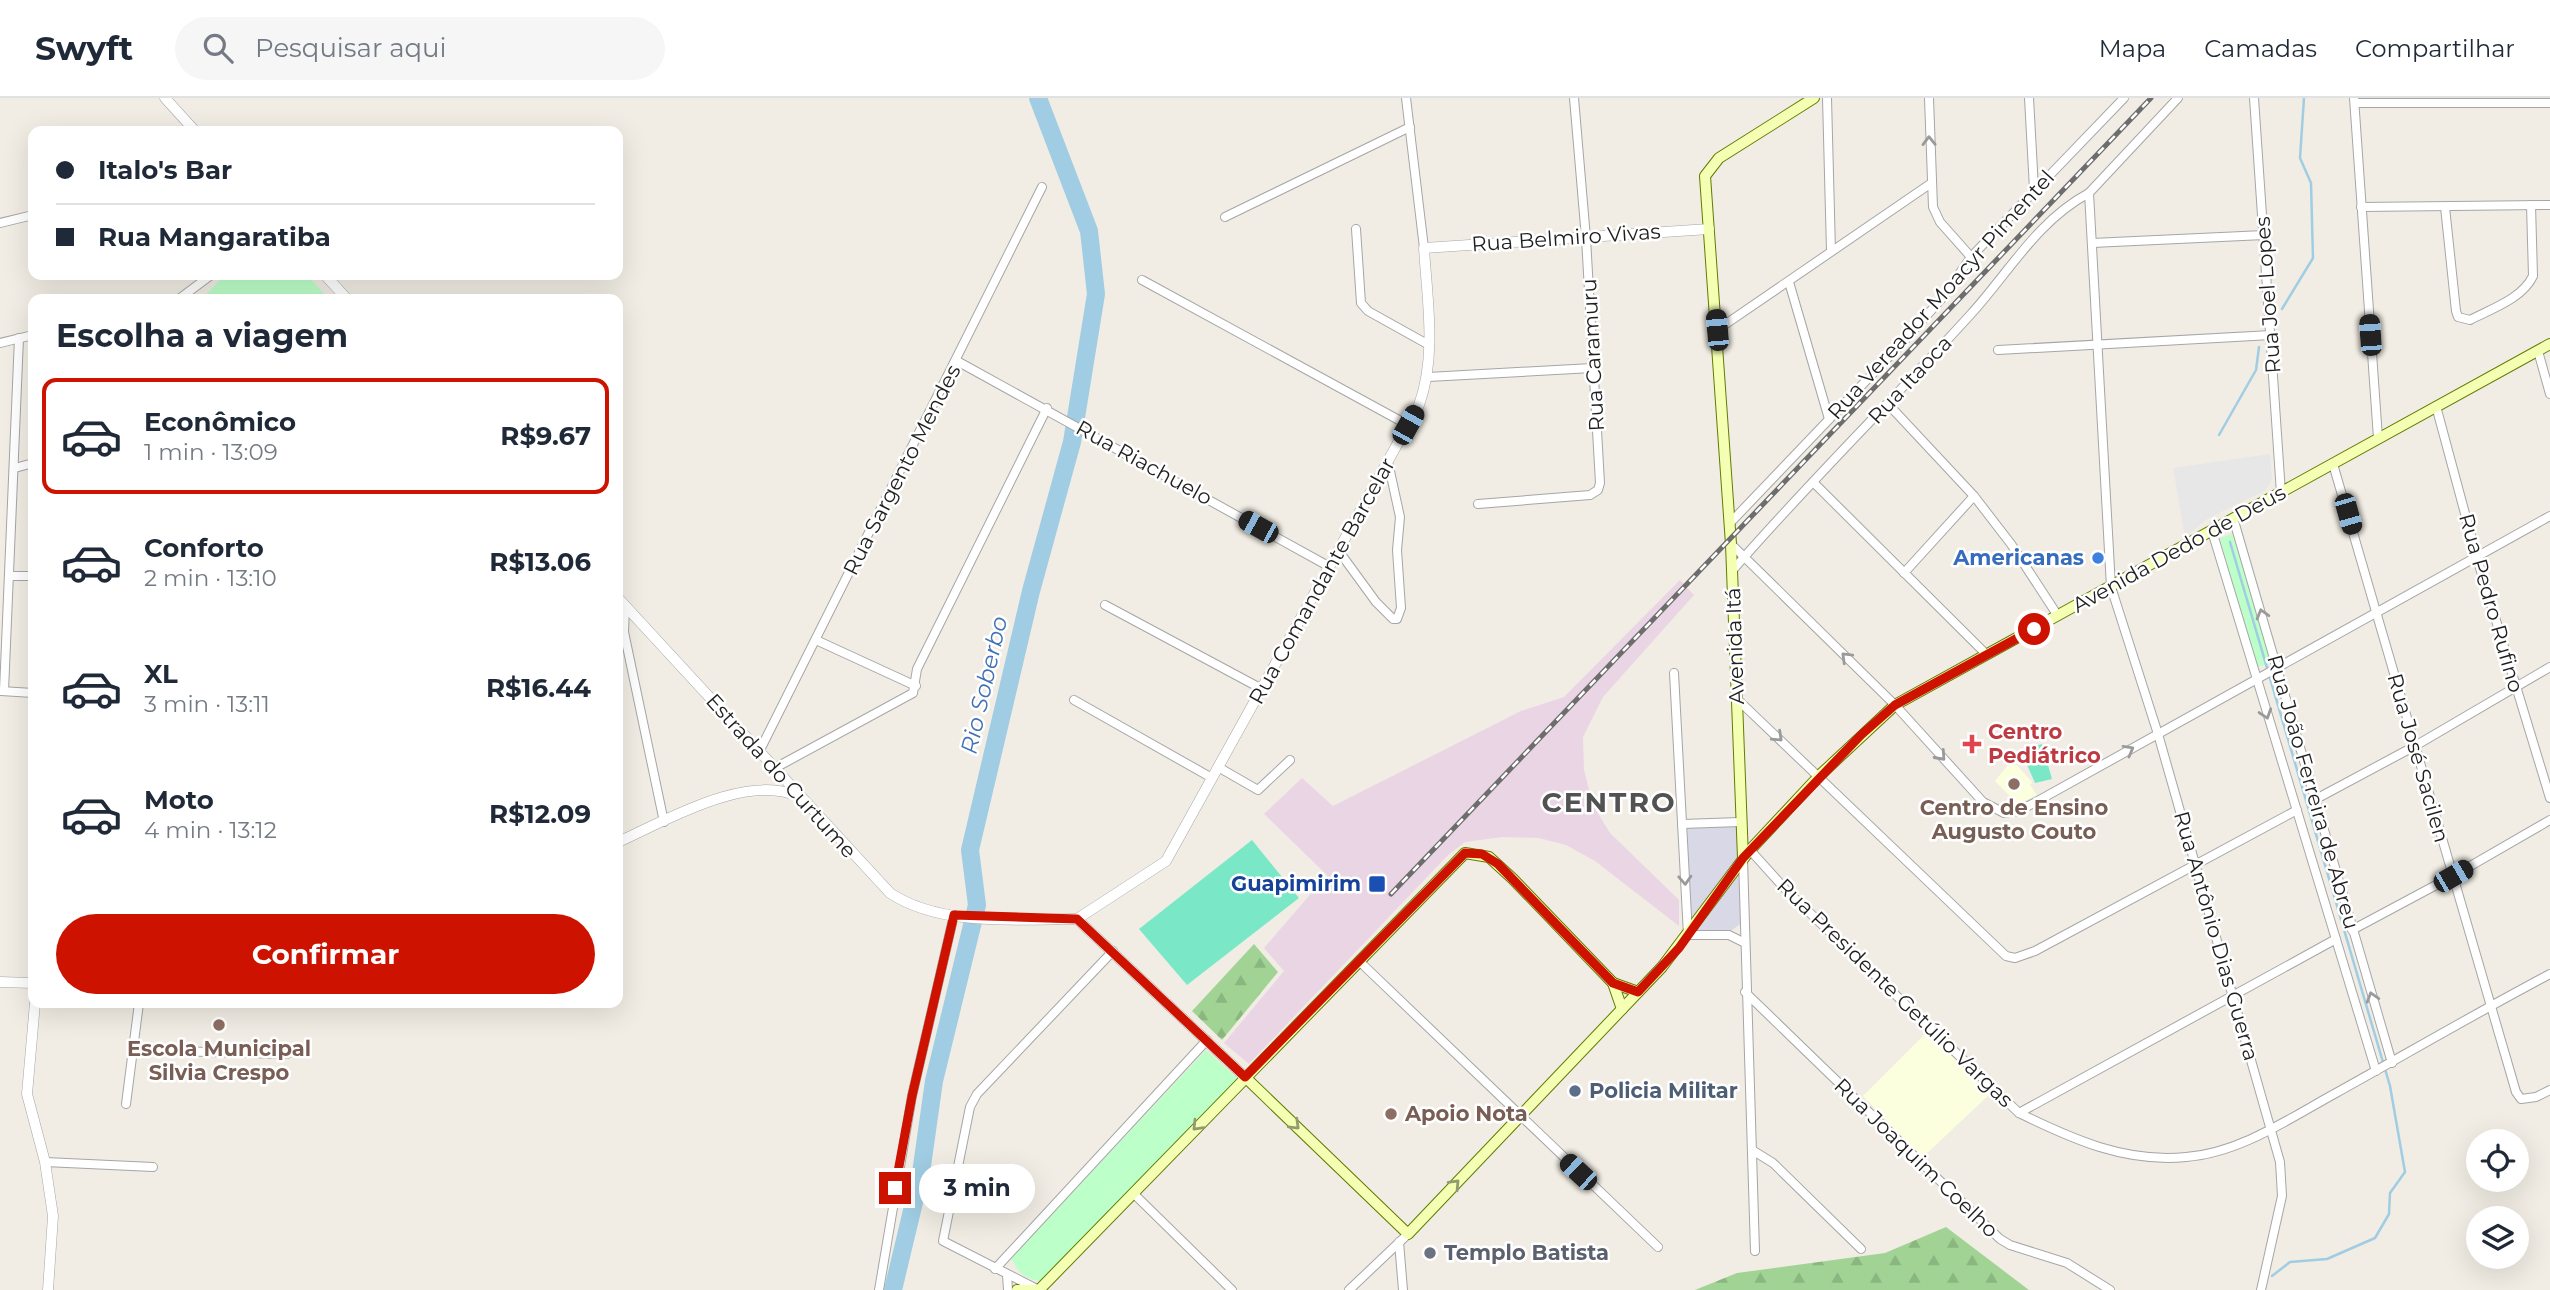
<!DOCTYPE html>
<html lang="pt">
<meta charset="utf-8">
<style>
:root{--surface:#fff;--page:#f6f6f7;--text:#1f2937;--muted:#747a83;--line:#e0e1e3;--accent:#cd1300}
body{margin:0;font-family:Montserrat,sans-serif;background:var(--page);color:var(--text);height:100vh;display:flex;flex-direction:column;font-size:26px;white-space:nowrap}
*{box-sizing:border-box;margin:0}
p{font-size:23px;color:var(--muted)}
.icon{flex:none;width:38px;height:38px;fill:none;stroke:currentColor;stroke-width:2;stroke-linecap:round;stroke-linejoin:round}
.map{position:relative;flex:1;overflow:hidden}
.drawer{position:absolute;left:28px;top:196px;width:595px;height:714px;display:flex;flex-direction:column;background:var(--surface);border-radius:14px;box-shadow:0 7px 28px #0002}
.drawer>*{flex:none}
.banner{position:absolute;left:28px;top:28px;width:595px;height:154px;border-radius:14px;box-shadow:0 7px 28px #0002;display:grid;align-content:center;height:154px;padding:0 28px;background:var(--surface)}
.controls{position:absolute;left:2466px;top:1031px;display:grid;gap:14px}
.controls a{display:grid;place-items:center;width:63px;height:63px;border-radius:50%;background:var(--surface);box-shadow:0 7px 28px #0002;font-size:35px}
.end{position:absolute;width:32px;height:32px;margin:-16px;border:9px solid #cd1300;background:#fff;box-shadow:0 0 0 4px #fff}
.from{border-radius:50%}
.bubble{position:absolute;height:49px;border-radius:24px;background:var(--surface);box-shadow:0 7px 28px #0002;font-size:23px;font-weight:700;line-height:49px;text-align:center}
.car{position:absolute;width:21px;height:42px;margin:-21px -10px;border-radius:9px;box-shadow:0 0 5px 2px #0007;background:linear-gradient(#222 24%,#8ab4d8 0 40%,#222 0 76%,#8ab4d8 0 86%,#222 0)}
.banner b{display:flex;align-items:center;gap:24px;height:66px;font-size:26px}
.banner b+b{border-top:2px solid var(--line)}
.banner i{width:18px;height:18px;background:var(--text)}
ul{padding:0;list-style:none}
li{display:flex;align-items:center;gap:21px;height:116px;margin:0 14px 10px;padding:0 14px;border:4px solid transparent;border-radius:14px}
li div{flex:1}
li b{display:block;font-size:26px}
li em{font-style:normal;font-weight:700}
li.current{border-color:var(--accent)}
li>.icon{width:63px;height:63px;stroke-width:1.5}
h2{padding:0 28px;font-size:32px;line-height:84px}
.cta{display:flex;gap:14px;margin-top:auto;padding:14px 28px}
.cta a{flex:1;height:80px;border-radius:42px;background:var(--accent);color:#fff;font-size:28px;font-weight:700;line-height:80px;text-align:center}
header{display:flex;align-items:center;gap:42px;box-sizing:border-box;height:98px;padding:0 35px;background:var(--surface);border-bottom:2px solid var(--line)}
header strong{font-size:33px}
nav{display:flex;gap:38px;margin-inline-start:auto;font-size:24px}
.search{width:490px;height:63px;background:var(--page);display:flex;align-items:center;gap:18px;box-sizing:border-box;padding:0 24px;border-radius:38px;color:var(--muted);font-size:26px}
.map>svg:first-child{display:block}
</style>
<header>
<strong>Swyft</strong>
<div class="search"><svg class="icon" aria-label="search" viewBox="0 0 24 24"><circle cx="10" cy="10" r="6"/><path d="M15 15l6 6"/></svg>Pesquisar aqui</div>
<nav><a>Mapa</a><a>Camadas</a><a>Compartilhar</a></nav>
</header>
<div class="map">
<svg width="2550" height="1192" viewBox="0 0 2550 1192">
<defs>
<pattern id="forest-firs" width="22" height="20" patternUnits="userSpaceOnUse" patternTransform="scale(1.75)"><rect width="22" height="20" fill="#a1d494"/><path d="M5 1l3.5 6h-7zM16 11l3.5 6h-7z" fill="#8ab67f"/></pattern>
</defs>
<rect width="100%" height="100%" fill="#f1ede4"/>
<g fill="#fcffde">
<polygon points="2012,662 2032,684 2030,687 2037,697 2018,706 1995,683"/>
<polygon points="1927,934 1990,996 1922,1060 1863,998"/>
</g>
<polygon fill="#ead5e4" points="1680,482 1694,497 1603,599 1583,639 1584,672 1593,707 1610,735 1679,802 1679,828 1595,763 1566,747 1539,740 1502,739 1465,744 1448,757 1249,966 1224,945 1284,873 1264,850 1327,777 1264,716 1302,680 1333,708 1521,613 1564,599"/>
<g fill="url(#forest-firs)">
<polygon points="1254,846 1278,874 1222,942 1192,913"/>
<polygon points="1946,1129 2029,1192 1695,1192 1737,1175 1885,1155"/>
</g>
<g fill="#bcffc8">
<polygon points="225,177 307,177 329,201 202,201"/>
<polygon points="2232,436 2272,565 2256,569 2220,440"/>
<path d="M 1206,952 L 1238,981 L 1040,1183 C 1024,1181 1018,1174 1011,1160 Z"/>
</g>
<g fill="#7ae8c7">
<polygon points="2042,646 2052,681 2035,685 2021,653"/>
<polygon points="1252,742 1299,800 1187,887 1139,831"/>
</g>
<polygon fill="#e7e7e7" points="2270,356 2272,381 2266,392 2207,421 2185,439 2173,370"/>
<polygon fill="#d9d8e6" points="1739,725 1743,824 1728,835 1691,835 1687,728"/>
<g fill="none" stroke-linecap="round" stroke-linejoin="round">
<g stroke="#a0cde3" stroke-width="2.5">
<polyline points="2282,211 2313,160 2311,85 2300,60 2304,0"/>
<polyline points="2219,337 2256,272 2259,249"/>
<polyline points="2230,444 2390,988 2405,1074 2390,1095 2389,1116 2375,1140 2327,1161 2290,1164 2272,1178"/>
</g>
<polyline stroke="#a0cde3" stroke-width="18" points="893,1192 921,1075 934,983 977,807 970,752 1031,493 1072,344 1096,196 1089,133 1038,0"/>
<defs>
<g id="minor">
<polyline points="1406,0 1424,150"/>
<polyline points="1827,0 1831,153"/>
<polyline points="1929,0 1933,109 1940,124 1971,159"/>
<polyline points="2029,0 2034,91"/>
<polyline points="2178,0 2089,95 2111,489 2158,636 2280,1064 2282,1098 2261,1192"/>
<polyline points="2254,0 2281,395"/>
<polyline points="2354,0 2378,340"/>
<polyline points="2355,5 2550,5"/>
<polyline points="2361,109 2550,107"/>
<path d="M 2445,109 L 2456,213 L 2458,219 L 2470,222 C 2491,211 2522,201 2533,178 L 2531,107"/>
<polyline points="1225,119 1410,29"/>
<polyline points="0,125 33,117"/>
<polyline points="1356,131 1361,205 1368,213 1429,247"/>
<polyline points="2092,145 2264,137"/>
<polyline points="1142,182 1408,327"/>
<polyline points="1789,184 1829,321"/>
<polyline points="179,201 211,177"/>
<polyline points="1717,232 1930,86"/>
<polyline points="0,245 33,237"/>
<polyline points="1998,252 2271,237"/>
<polyline points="2538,253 2550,296"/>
<polyline points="957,263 1330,469"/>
<polyline points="1428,279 1592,270"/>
<polyline points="1888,306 1974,398 2011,446 2058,518"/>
<polyline points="2436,308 2477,460 2550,700"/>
<polyline points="2333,366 2516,994 2521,1001 2536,999 2550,992"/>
<polyline points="15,370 33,365"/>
<polyline points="1813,384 1987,557"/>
<polyline points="1478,406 1590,397 1598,392 1600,385 1586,140 1574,0"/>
<polyline points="2234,423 2392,965"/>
<polyline points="1730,425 1905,242 1943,199 1971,159 2124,0"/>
<polyline points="2212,433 2376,973"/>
<polyline points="1731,446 1895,607 1983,704 2004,715 2018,713 2034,705 2550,418"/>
<polyline points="1338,452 1376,504 1393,521 1397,521 1401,510 1397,452 1400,419 1388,364"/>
<path d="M 1732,473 C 1809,384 1893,302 1971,216 C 2010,173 2037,123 2089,95"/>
<polyline points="1904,475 1974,398"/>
<polyline points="10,478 33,478"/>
<polyline points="1105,507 1262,591"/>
<polyline points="625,508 624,534 664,724"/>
<polyline points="816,542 916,588"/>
<polyline points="1674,575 1688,837 1729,837 1745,845"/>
<polyline points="1,593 33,595"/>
<polyline points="4,593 19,240"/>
<polyline points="1736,600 2006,858 2015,860 2035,853 2297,712"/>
<polyline points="1074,602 1212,680"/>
<polyline points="759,654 1042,89"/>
<polyline points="1218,669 1258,692 1290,662"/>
<polyline points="775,670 913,595 917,571 1047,310"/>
<polyline points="2316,701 2415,648 2550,569"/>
<polyline points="1682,726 1740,724"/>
<path d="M 1750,752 L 1787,793 L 2019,1015 C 2072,1041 2125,1065 2186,1059 C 2240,1055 2290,1020 2336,995 C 2408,955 2478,914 2550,876"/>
<polyline points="1743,761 1755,1153"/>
<polyline points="2352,832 2453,778 2550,722"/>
<polyline points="1359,863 1658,1149"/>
<polyline points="1745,894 2000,1141 2010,1147 2067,1165 2110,1192"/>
<polyline points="134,952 287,956"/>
<polyline points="126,1006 139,905"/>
<polyline points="2019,1015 2336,841"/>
<polyline points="1752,1052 1773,1065 1861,1151"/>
<polyline points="45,1064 153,1069"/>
<polyline points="1133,1095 1232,1192"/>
<polyline points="1399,1144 1403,1192"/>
<polyline points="995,1171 1207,942"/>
<polyline points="1007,1177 1008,1192"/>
<polyline points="1037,1191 943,1143 970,1009 977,996 1113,853"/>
<polyline points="879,1192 912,998 954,817"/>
<polyline points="1349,1192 1408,1136"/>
</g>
<g id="tertiary">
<polyline points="165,0 195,33"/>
<polyline points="325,177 347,201"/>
<path d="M 618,500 L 890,795 C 941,829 1018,821 1077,821 L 1245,979"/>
<path d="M 618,744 C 665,723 747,674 799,699"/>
<path d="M 1077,821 L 1166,763 L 1419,307 C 1437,257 1427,201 1424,150 L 1709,131"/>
<polyline points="0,884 33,885"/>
<polyline points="35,905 27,996 45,1064 53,1118 48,1192"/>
</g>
<g id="secondary">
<polyline points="1743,760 1731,446 1705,78 1719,60 1814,0"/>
<polyline points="1613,885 1638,894"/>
<polyline points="1245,979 1408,1136 1662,869 1750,752 1820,677 1895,607 2550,246"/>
<polyline points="1017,1192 1039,1192 1465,755 1489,759 1513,781 1613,885 1622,911"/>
</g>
</defs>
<use href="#minor" stroke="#a6a6a6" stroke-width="10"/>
<use href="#tertiary" stroke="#a6a6a6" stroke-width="11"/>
<use href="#secondary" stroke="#627b00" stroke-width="12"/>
<use href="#minor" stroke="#fff" stroke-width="8"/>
<use href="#tertiary" stroke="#fff" stroke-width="10"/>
<use href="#secondary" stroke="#f4ffb3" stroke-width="10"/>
<defs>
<polyline id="rail" points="1391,796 2151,0"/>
</defs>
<use href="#rail" stroke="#6d6d6d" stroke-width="5"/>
<use href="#rail" stroke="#fff" stroke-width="2.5" stroke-dasharray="8" stroke-linecap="butt"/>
</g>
<defs><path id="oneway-chevron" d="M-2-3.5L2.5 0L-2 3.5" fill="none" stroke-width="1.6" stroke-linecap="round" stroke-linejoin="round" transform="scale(1.75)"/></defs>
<g stroke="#9a9a9a">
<use href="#oneway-chevron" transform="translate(1929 43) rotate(-91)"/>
<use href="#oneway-chevron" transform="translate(2262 516) rotate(-106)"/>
<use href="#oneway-chevron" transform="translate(1846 559) rotate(-136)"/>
<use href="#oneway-chevron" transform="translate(2266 616) rotate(72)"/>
<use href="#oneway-chevron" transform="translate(1778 639) rotate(43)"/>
<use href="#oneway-chevron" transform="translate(2129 652) rotate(-29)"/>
<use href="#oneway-chevron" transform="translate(1941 658) rotate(48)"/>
<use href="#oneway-chevron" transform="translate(1685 782) rotate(87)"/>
<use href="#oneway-chevron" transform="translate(2372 899) rotate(-107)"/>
</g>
<g stroke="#949a70">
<use href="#oneway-chevron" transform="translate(1295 1027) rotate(44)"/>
<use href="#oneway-chevron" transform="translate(1197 1028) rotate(134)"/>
<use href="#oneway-chevron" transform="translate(1455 1086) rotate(-47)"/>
</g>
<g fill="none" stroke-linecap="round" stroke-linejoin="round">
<polyline stroke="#cd1300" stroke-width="9" points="895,1090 912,998 954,817 1077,821 1245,979 1465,755 1482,756 1498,766 1613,885 1638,894 1679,850 1743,760 1861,637 1895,607 2034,531"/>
</g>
<circle fill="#3f7fe0" stroke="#fff" stroke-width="2.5" cx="2098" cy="460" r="7"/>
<path fill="#e0444e" stroke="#fff" stroke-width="2.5" d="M1968.5 635.5h7v7h7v7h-7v7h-7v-7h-7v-7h7z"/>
<g fill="#8d6e63" stroke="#fff" stroke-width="2.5">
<circle cx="2014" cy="686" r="7"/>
<circle cx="219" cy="927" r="7"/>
<circle cx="1391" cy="1016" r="7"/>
</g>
<rect fill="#1a4fb4" stroke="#fff" stroke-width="2.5" x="1368" y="777" width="18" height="18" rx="3.5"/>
<circle fill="#5c6f8a" stroke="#fff" stroke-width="2.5" cx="1575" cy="993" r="7"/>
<circle fill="#6b7280" stroke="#fff" stroke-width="2.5" cx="1430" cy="1155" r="7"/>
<g text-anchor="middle" stroke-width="5" stroke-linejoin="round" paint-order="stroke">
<g font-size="21" fill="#1f1f1f" stroke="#fff">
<text transform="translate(1566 140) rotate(-4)" y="7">Rua Belmiro Vivas</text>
<text transform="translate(1941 197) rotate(-48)" y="7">Rua Vereador Moacyr Pimentel</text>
<text transform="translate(2268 197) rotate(-94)" y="7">Rua Joel Lopes</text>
<text transform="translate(1593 257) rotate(-93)" y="7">Rua Caramuru</text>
<text transform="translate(1910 282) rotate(-47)" y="7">Rua Itaoca</text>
<text transform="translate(1144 365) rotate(29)" y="7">Rua Riachuelo</text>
<text transform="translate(902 372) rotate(-63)" y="7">Rua Sargento Mendes</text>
<text transform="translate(2179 451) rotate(-29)" y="7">Avenida Dedo de Deus</text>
<text transform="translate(1322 483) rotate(-61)" y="7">Rua Comandante Barcelar</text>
<text transform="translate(2491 505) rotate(74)" y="7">Rua Pedro Rufino</text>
<text transform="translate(1735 548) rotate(-92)" y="7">Avenida Itá</text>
<text transform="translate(2418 660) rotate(74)" y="7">Rua José Sacilen</text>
<text transform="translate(781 678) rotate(48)" y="7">Estrada do Curtume</text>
<text transform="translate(2313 694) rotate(74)" y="7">Rua João Ferreira de Abreu</text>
<text transform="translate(2216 838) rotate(74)" y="7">Rua Antônio Dias Guerra</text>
<text transform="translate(1895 895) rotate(44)" y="7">Rua Presidente Getúlio Vargas</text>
<text transform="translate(1916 1060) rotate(44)" y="7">Rua Joaquim Coelho</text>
</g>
<g font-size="21" font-weight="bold" fill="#366cbe" stroke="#fff" text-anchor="end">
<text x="2084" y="467">Americanas</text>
</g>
<g font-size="21" font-weight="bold" fill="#be3a42" stroke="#fff" text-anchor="start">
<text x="1988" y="641">Centro<tspan x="1988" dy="24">Pediátrico</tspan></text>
</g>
<g font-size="21" font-weight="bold" fill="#785e54" stroke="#fff">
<text x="2014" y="717">Centro de Ensino<tspan x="2014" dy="24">Augusto Couto</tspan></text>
<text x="219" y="958">Escola Municipal<tspan x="219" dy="24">Silvia Crespo</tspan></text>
<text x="1405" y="1023" text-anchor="start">Apoio Nota</text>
</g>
<g font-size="21" font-weight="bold" fill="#164399" stroke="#fff" text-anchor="end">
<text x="1361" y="793">Guapimirim</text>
</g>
<g font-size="21" font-weight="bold" fill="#4e5e75" stroke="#fff" text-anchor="start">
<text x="1589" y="1000">Policia Militar</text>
</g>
<g font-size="21" font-weight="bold" fill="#5b616d" stroke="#fff" text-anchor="start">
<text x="1444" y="1162">Templo Batista</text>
</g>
<g font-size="23" font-style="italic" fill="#4171b9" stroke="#fff">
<text transform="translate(984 587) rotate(-77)" y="8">Rio Soberbo</text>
</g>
<g font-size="28" font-weight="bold" letter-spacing="2" fill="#525252" stroke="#fff">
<text x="1609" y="714">CENTRO</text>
</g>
</g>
</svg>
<div class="controls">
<a><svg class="icon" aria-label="locate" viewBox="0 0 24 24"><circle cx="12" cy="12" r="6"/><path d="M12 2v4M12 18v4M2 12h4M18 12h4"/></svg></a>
<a><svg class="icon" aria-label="layers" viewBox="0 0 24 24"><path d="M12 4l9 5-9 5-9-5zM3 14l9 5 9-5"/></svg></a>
</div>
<i class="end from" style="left:2034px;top:531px"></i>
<i class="end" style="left:895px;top:1090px"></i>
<div class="bubble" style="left:919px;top:1066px;width:116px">3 min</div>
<i class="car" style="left:1717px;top:232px;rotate:355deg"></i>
<i class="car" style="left:2370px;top:237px;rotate:356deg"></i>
<i class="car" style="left:1408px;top:327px;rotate:29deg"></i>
<i class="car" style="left:2348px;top:416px;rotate:164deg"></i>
<i class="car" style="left:1258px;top:429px;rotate:299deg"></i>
<i class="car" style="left:2453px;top:778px;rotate:60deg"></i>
<i class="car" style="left:1578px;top:1074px;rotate:313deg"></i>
<div class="banner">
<b><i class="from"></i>Italo's Bar</b>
<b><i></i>Rua Mangaratiba</b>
</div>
<section class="drawer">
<h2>Escolha a viagem</h2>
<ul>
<li class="current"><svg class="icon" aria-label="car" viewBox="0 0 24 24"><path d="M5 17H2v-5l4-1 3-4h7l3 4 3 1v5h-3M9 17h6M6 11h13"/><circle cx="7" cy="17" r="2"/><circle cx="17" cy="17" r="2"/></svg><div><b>Econômico</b><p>1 min · 13:09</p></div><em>R$9.67</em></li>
<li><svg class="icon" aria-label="car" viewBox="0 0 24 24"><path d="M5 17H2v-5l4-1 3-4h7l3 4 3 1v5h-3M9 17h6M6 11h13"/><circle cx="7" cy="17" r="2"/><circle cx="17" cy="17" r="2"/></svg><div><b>Conforto</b><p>2 min · 13:10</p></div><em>R$13.06</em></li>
<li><svg class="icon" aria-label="car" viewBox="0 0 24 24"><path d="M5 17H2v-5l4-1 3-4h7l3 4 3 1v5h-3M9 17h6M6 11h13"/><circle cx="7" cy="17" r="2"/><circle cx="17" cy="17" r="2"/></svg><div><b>XL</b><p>3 min · 13:11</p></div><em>R$16.44</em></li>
<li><svg class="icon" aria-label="car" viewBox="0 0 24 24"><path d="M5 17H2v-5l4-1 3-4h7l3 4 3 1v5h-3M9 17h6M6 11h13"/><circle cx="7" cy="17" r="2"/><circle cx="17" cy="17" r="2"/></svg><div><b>Moto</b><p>4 min · 13:12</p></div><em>R$12.09</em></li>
</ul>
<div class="cta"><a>Confirmar</a></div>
</section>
</div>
